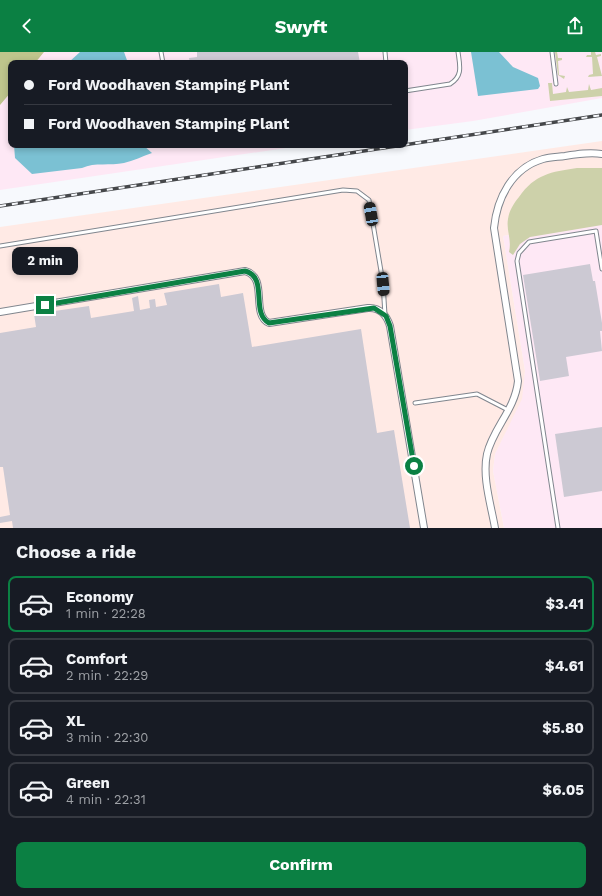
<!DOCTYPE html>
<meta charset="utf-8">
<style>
:root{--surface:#171b24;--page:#242831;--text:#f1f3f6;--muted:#9ea1a6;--line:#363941;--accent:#0b8043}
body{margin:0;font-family:"Work Sans",sans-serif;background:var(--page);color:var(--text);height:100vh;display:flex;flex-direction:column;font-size:15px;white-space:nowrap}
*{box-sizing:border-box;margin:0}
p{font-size:13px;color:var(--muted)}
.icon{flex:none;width:22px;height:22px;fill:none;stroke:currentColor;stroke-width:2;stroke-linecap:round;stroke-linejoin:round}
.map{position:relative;height:476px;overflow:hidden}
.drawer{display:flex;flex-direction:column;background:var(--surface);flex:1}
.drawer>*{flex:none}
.banner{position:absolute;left:8px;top:8px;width:400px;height:88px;border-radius:8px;box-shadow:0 2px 6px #0003;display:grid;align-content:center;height:88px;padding:0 16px;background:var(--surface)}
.end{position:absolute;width:18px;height:18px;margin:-9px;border:5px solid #0b8043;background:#fff;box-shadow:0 0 0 2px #fff}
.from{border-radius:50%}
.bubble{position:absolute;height:28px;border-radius:8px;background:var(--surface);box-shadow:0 2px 6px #0003;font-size:13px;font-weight:700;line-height:28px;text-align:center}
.car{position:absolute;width:12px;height:24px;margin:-12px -6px;border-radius:5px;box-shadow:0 0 3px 1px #0007;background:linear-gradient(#222 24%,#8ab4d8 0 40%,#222 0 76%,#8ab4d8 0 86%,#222 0)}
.banner b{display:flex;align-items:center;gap:14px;height:38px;font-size:15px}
.banner b+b{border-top:1px solid var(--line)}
.banner i{width:10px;height:10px;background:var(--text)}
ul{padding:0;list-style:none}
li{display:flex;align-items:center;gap:12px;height:56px;margin:0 8px 6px;padding:0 8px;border:2px solid var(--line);border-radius:8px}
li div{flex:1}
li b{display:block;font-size:15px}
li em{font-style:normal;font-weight:700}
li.on{border-color:var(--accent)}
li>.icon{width:36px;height:36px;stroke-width:1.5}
h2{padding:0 16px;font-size:18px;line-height:48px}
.cta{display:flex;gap:8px;margin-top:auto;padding:8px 16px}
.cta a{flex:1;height:46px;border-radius:8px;background:var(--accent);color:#fff;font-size:16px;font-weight:700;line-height:46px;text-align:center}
header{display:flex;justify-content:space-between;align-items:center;height:52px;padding:0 16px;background:var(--accent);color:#fff;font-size:18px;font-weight:700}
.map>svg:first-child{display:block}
</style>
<header><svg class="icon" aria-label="back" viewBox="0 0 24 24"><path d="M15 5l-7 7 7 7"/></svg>Swyft<svg class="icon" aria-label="share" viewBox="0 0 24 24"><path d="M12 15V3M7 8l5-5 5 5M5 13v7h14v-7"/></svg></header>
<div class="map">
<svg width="602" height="476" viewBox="0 0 602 476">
<rect width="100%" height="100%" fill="#f7f9fd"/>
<g fill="#fee8f5">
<polygon points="0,0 602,0 602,46 473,69 405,78 405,11 11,11 11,93 306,93 0,138"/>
<polygon points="602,167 602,476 504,476 493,419 495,402 521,347 525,319 503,184"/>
</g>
<polygon fill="#ffeae5" points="602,89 602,167 503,184 525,319 522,347 495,402 493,419 504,476 0,476 0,175"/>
<g fill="#cdd1aa">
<polygon points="555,0 557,0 558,6 562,6 562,8 558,9 559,23 565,24 564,27 558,23"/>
<polygon points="591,0 595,0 596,3 601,2 601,4 597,5 602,24 588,25 589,23 593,22 592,5 586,5 587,3 591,3"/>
<polygon points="548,31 552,31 553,42 566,40 567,35 569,40 588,38 589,32 591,38 602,36 602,44 550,49"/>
<path d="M 577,116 L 602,116 L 602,173 L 530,185 L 520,192 L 513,203 L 509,200 C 512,187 506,179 508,167 C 509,159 514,151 519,145 C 535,122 551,120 577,116 Z"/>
</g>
<polygon fill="#bec58c" points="0,0 44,0 35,11 11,11 11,40 0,53"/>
<g fill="#7bc1d3">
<polygon points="80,0 124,0 128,11 68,11"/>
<polygon points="471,0 499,0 513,15 538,26 540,34 538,37 478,44"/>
<path d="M 14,93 L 143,93 L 152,101 C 143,104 133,109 124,111 C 110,114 95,110 82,116 L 32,122 L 15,106 Z"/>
</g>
<g fill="#ccc9d3">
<polygon points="197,0 358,0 360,11 190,11 189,6 197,5"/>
<polygon points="590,212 593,229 595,229 602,271 602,279 600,279 602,299 566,305 569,324 540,329 523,223"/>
<polygon points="219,232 221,245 243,241 252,295 361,277 377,381 394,378 410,476 13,476 12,469 0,471 0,465 10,463 3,415 0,415 0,281 36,275 34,262 89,254 91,266 134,259 132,246 138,244 140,258 150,256 149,248 155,247 156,255 167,253 164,241"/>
<polygon points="602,375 602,439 564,445 555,382"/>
</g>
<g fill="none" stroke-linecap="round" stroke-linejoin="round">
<defs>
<g id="lane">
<polyline points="161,0 163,11"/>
<polyline points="385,0 386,11"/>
<polyline points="552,0 556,32"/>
<path d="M 405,39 L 450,32 C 463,24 460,14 458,0"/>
<polyline points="0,194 343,138 357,139 369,148 383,231 385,263"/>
<polyline points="415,351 477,342 508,358"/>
<polyline points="558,476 517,209 519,201 529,190 596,179 602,217"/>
</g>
<g id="street">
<path d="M 0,260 L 245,219 C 269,225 250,262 269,271 L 368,256 C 380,255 387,264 390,274 L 424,476"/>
<path d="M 495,476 C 491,453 482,425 487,402 C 493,376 515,358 518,329 L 494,176 C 497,146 512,116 543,107 C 550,105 558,105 565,104 C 577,102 589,100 602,102"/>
</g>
</defs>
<use href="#lane" stroke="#80868e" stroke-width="5"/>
<use href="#street" stroke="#80868e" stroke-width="8"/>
<use href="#lane" stroke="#fff" stroke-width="3"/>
<use href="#street" stroke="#fff" stroke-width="6"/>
<defs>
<polyline id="rail" points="0,154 602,63"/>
</defs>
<use href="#rail" stroke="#45474a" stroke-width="3.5"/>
<use href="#rail" stroke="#f7f9fd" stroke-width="2" stroke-dasharray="6" stroke-linecap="butt"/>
</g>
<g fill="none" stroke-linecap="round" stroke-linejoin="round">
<path stroke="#0b8043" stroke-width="5" d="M 45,253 L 245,219 C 269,225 250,261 269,271 L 374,256 L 386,264 L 390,274 L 414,414"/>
</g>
</svg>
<i class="end from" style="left:414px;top:414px"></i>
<i class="end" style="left:45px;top:253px"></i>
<div class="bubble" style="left:12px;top:195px;width:66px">2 min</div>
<i class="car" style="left:371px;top:162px;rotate:350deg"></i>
<i class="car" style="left:383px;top:232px;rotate:175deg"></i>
<div class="banner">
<b><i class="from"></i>Ford Woodhaven Stamping Plant</b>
<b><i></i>Ford Woodhaven Stamping Plant</b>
</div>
</div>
<section class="drawer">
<h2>Choose a ride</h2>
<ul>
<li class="on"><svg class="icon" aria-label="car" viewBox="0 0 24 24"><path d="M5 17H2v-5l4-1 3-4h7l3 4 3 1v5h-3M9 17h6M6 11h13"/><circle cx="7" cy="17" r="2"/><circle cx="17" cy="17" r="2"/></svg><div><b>Economy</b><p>1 min · 22:28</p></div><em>$3.41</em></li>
<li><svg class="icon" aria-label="car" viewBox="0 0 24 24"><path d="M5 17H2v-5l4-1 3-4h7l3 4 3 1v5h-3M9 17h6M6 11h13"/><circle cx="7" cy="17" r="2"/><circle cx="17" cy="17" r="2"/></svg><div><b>Comfort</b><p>2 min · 22:29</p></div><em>$4.61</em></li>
<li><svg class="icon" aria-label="car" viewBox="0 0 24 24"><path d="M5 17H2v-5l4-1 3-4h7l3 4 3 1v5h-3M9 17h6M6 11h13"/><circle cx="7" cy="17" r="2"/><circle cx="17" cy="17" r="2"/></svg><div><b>XL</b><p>3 min · 22:30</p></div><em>$5.80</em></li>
<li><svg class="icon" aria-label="car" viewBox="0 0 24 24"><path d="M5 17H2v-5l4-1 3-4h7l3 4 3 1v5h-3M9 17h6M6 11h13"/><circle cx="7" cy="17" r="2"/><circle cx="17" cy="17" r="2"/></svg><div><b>Green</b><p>4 min · 22:31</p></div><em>$6.05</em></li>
</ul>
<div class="cta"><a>Confirm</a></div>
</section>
